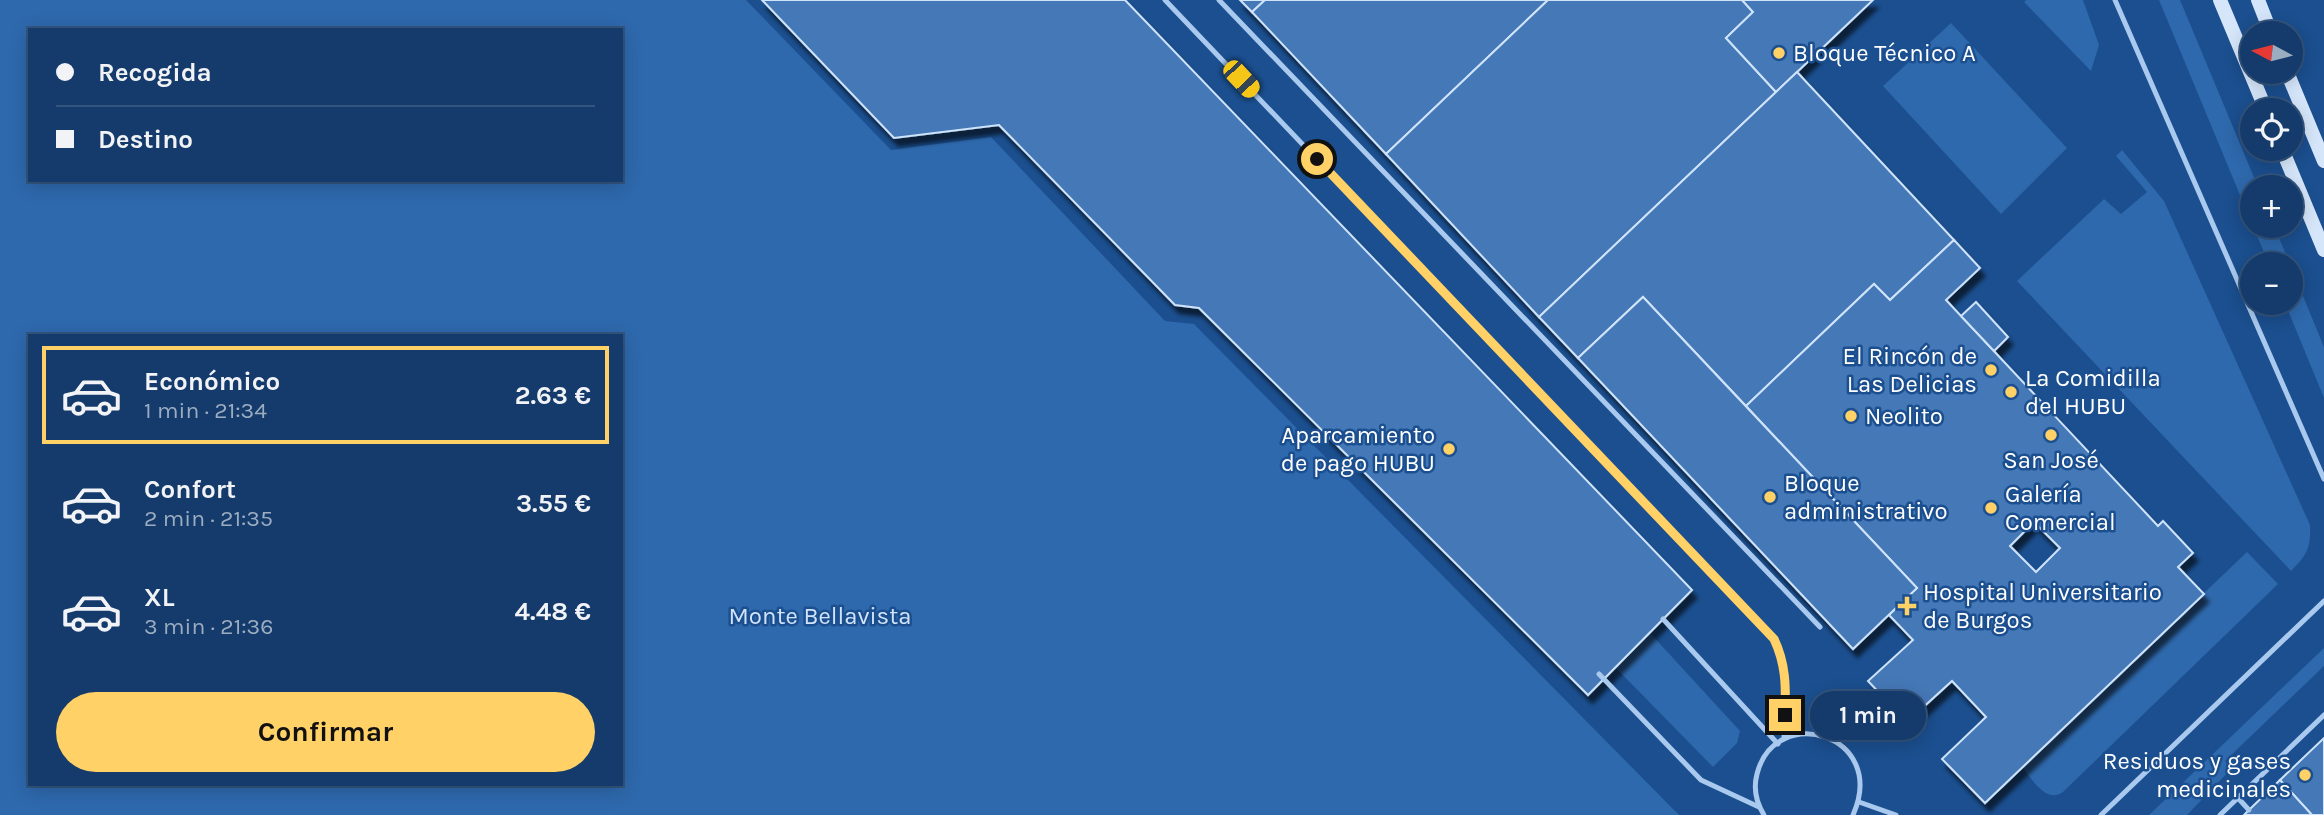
<!DOCTYPE html>
<html lang="es">
<meta charset="utf-8">
<style>
:root{--surface:#143b6b;--page:#1d4271;--text:#f1f3f6;--muted:#9dadc1;--line:#33557e;--accent:#ffd166}
body{margin:0;font-family:Karla,sans-serif;background:var(--page);color:var(--text);height:100vh;display:flex;flex-direction:column;font-size:26px;white-space:nowrap}
*{box-sizing:border-box;margin:0}
p{font-size:23px;color:var(--muted)}
.icon{flex:none;width:38px;height:38px;fill:none;stroke:currentColor;stroke-width:2;stroke-linecap:round;stroke-linejoin:round}
.map{position:relative;flex:1;overflow:hidden}
.side{position:absolute;left:28px;top:334px;width:595px;height:452px;display:flex;flex-direction:column;background:var(--surface);border-radius:0px;box-shadow:0 4px 18px #0003,0 0 0 2px var(--line)}
.side>*{flex:none}
.hud{position:absolute;left:28px;top:28px;width:595px;height:154px;border-radius:0px;box-shadow:0 4px 18px #0003,0 0 0 2px var(--line);display:grid;align-content:center;height:154px;padding:0 28px;background:var(--surface)}
.needle{width:46px;rotate:277deg}
.buttons{position:absolute;left:2240px;top:21px;display:grid;gap:14px}
.buttons a{display:grid;place-items:center;width:63px;height:63px;border-radius:50%;background:var(--surface);box-shadow:0 4px 18px #0003,0 0 0 2px var(--line);font-size:35px}
.end{position:absolute;width:32px;height:32px;margin:-16px;border:9px solid #ffd166;background:#111;box-shadow:0 0 0 4px #111}
.from{border-radius:50%}
.bubble{position:absolute;height:49px;border-radius:24px;background:var(--surface);box-shadow:0 4px 18px #0003,0 0 0 2px var(--line);font-size:23px;font-weight:700;line-height:49px;text-align:center}
.car{position:absolute;width:21px;height:42px;margin:-21px -10px;border-radius:9px;box-shadow:0 0 5px 2px #0007;background:linear-gradient(#f5c518 24%,#345 0 40%,#f5c518 0 76%,#345 0 86%,#f5c518 0)}
.hud b{display:flex;align-items:center;gap:24px;height:66px;font-size:26px}
.hud b+b{border-top:2px solid var(--line)}
.hud i{width:18px;height:18px;background:var(--text)}
ul{padding:12px 0 0;list-style:none}
li{display:flex;align-items:center;gap:21px;height:98px;margin:0 14px 10px;padding:0 14px;border:4px solid transparent;border-radius:0px}
li div{flex:1}
li b{display:block;font-size:26px}
li em{font-style:normal;font-weight:700}
li.current{border-color:var(--accent)}
li>.icon{width:63px;height:63px;stroke-width:1.5}
.action{display:flex;gap:14px;margin-top:auto;padding:14px 28px}
.action a{flex:1;height:80px;border-radius:42px;background:var(--accent);color:#111;font-size:28px;font-weight:700;line-height:80px;text-align:center}
.map>svg:first-child{display:block}
</style>
<div class="map">
<svg width="2324" height="815" viewBox="0 0 2324 815">
<defs>
<filter id="shadow"><feDropShadow dx="4.5" dy="8" stdDeviation="2" flood-color="#0009"/></filter>
</defs>
<rect width="100%" height="100%" fill="#1b4f8f"/>
<g fill="#2e69ad" fill-rule="evenodd">
<path d="M 0,0 L 746,0 L 891,150 L 991,137 L 1165,321 L 1194,324 L 1679,815 L 0,815 ZM 30,30 L 621,30 L 621,180 L 30,180 ZM 30,336 L 621,336 L 621,784 L 30,784 Z"/>
<polygon points="2026,0 2083,0 2099,45 2091,71 2024,2"/>
<polygon points="2159,0 2180,0 2258,187 2252,187 2252,224"/>
<polygon points="1951,23 2067,148 2001,214 1883,86"/>
<path d="M 2122,150 L 2164,201 L 2310,525 C 2311,548 2307,555 2291,571 L 2017,281 L 2104,199 L 2121,214 L 2147,192 L 2116,156 Z"/>
<polygon points="2253,226 2274,226 2290,264 2269,264"/>
<polygon points="2291,267 2324,347 2324,398 2285,303 2291,303"/>
<path d="M 2247,552 L 2278,584 L 2063,792 C 2046,804 2032,779 2022,767 Z"/>
<polygon points="1650,633 1740,731 1737,743 1713,767 1615,667"/>
<polygon points="2324,648 2324,666 2225,761 2232,768 2187,815 2149,815"/>
</g>
<g fill="#4478b7" stroke="#cfe3fa" stroke-width="2" fill-rule="evenodd" filter="url(#shadow)">
<polygon points="762,0 1125,0 1692,590 1588,695 1199,308 1175,305 999,125 894,138"/>
<polygon points="1240,0 1265,0 1252,12"/>
<polygon points="1265,0 1548,0 1386,154 1252,12"/>
<polygon points="1548,0 1742,0 1753,12 1726,38 1776,92 1539,317 1386,154"/>
<polygon points="1742,0 1873,0 1776,92 1726,38 1753,12"/>
<polygon points="1797,72 1954,240 1890,300 1874,284 1746,406 1643,297 1578,358 1539,317"/>
<path d="M 1954,240 L 1980,268 L 1946,300 L 2158,526 L 2163,521 L 2193,553 L 2178,567 L 2204,594 L 1985,803 L 1942,759 L 1986,717 L 1952,681 L 1907,722 L 1868,681 L 1913,640 L 1889,615 L 1917,588 L 1746,406 L 1874,284 L 1890,300 ZM 2034,522 L 2060,548 L 2036,572 L 2010,546 Z"/>
<polygon points="1643,297 1917,588 1853,649 1578,358"/>
<polygon points="1976,302 2008,337 1994,351 1961,316"/>
<polygon points="2324,738 2324,815 2312,815 2280,780"/>
<polygon points="2280,780 2312,815 2244,815 2249,810"/>
</g>
<g fill="none" stroke-linecap="round" stroke-linejoin="round">
<g stroke="#a9c9ee" stroke-width="5">
<path d="M 1165,0 L 1774,639 C 1789,671 1785,704 1784,739"/>
<polyline points="1219,0 1820,627"/>
<polyline points="2115,0 2324,479"/>
<polyline points="1663,619 1778,744"/>
<polyline points="1599,674 1701,780 1759,807"/>
<polyline points="2238,798 2249,810"/>
<polyline points="1859,802 1896,815"/>
<path d="M 1764,815 C 1756,802 1753,789 1757,774 C 1775,702 1889,734 1853,815"/>
<polyline points="2101,815 2324,601"/>
<polyline points="2220,815 2324,715"/>
</g>
<g stroke="#d6e6fa" stroke-width="14">
<polyline points="2220,0 2266,110"/>
<polyline points="2258,0 2271,33"/>
<polyline points="2287,72 2324,161"/>
<polyline points="2282,149 2324,250"/>
</g>
</g>
<g fill="none" stroke-linecap="round" stroke-linejoin="round">
<path stroke="#ffd166" stroke-width="9" d="M 1317,159 L 1774,639 C 1786,664 1786,687 1785,715"/>
</g>
<g fill="#ffd166" stroke="#1b4f8f" stroke-width="2.5">
<circle cx="1779" cy="53" r="7"/>
<circle cx="1991" cy="370" r="7"/>
<circle cx="2011" cy="392" r="7"/>
<circle cx="1851" cy="416" r="7"/>
<circle cx="2051" cy="435" r="7"/>
<circle cx="1449" cy="449" r="7"/>
<circle cx="1770" cy="497" r="7"/>
<circle cx="1991" cy="508" r="7"/>
<path d="M1903.5 595.5h7v7h7v7h-7v7h-7v-7h-7v-7h7z"/>
<circle cx="2305" cy="775" r="7"/>
</g>
<g text-anchor="middle" stroke-width="5" stroke-linejoin="round" paint-order="stroke">
<g font-size="24" fill="#fff" stroke="#1b4f8f" text-anchor="start">
<text x="1793" y="61">Bloque Técnico A</text>
<text x="1977" y="364" text-anchor="end">El Rincón de<tspan x="1977" dy="28">Las Delicias</tspan></text>
<text x="2025" y="386">La Comidilla<tspan x="2025" dy="28">del HUBU</tspan></text>
<text x="1865" y="424">Neolito</text>
<text x="1435" y="443" text-anchor="end">Aparcamiento<tspan x="1435" dy="28">de pago HUBU</tspan></text>
<text x="2051" y="468" text-anchor="middle">San José</text>
<text x="1784" y="491">Bloque<tspan x="1784" dy="28">administrativo</tspan></text>
<text x="2005" y="502">Galería<tspan x="2005" dy="28">Comercial</tspan></text>
<text x="1923" y="600">Hospital Universitario<tspan x="1923" dy="28">de Burgos</tspan></text>
<text x="2291" y="769" text-anchor="end">Residuos y gases<tspan x="2291" dy="28">medicinales</tspan></text>
</g>
<g font-size="24" fill="#cfe3fa" stroke="#1b4f8f">
<text x="820" y="624">Monte Bellavista</text>
</g>
</g>
</svg>
<div class="buttons">
<a><svg class="needle" viewBox="-14 -14 28 28"><path d="M0-13l5 13h-10z" fill="#e53935"/><path d="M0 13l5-13h-10z" fill="#9dadc1"/></svg></a>
<a><svg class="icon" aria-label="locate" viewBox="0 0 24 24"><circle cx="12" cy="12" r="6"/><path d="M12 2v4M12 18v4M2 12h4M18 12h4"/></svg></a>
<a>+</a>
<a>−</a>
</div>
<i class="end from" style="left:1317px;top:159px"></i>
<i class="end" style="left:1785px;top:715px"></i>
<div class="bubble" style="left:1810px;top:691px;width:116px">1 min</div>
<i class="car" style="left:1241px;top:79px;rotate:137deg"></i>
<div class="hud">
<b><i class="from"></i>Recogida</b>
<b><i></i>Destino</b>
</div>
<section class="side">
<ul>
<li class="current"><svg class="icon" aria-label="car" viewBox="0 0 24 24"><path d="M5 17H2v-5l4-1 3-4h7l3 4 3 1v5h-3M9 17h6M6 11h13"/><circle cx="7" cy="17" r="2"/><circle cx="17" cy="17" r="2"/></svg><div><b>Económico</b><p>1 min · 21:34</p></div><em>2.63 €</em></li>
<li><svg class="icon" aria-label="car" viewBox="0 0 24 24"><path d="M5 17H2v-5l4-1 3-4h7l3 4 3 1v5h-3M9 17h6M6 11h13"/><circle cx="7" cy="17" r="2"/><circle cx="17" cy="17" r="2"/></svg><div><b>Confort</b><p>2 min · 21:35</p></div><em>3.55 €</em></li>
<li><svg class="icon" aria-label="car" viewBox="0 0 24 24"><path d="M5 17H2v-5l4-1 3-4h7l3 4 3 1v5h-3M9 17h6M6 11h13"/><circle cx="7" cy="17" r="2"/><circle cx="17" cy="17" r="2"/></svg><div><b>XL</b><p>3 min · 21:36</p></div><em>4.48 €</em></li>
</ul>
<div class="action"><a>Confirmar</a></div>
</section>
</div>
